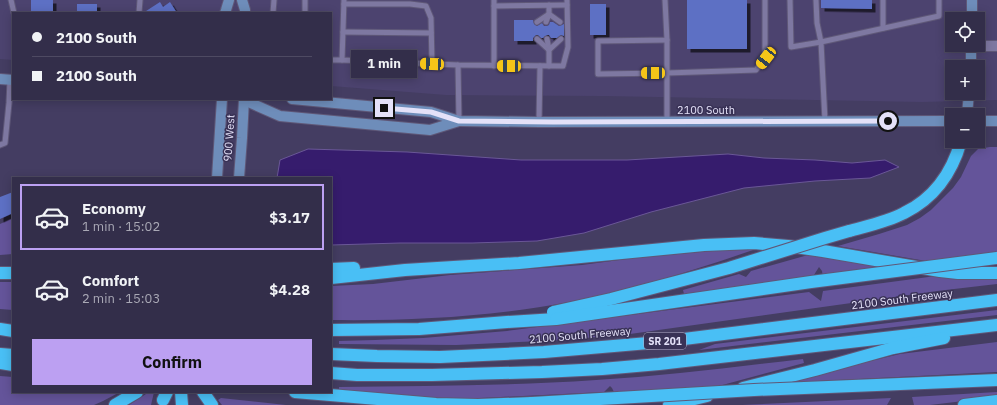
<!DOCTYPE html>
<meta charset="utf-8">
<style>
:root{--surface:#332e4a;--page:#3e3a54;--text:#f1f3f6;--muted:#a9a8b5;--line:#4e4a62;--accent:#bca0f2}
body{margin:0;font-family:"IBM Plex Sans",sans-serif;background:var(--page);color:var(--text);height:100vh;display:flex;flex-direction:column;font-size:15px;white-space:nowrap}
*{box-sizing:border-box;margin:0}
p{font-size:13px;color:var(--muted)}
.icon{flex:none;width:22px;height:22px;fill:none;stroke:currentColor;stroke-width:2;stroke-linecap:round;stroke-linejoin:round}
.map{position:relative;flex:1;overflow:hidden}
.details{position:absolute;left:12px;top:177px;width:320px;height:216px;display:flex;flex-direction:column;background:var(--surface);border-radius:0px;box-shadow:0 2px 10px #0003,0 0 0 1px var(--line)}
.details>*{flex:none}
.top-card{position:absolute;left:12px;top:12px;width:320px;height:88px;border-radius:0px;box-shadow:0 2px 10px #0003,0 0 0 1px var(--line);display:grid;align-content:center;height:88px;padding:0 20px;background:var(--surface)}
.tools{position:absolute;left:945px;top:12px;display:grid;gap:8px}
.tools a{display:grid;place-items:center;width:40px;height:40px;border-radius:0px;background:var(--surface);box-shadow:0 2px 10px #0003,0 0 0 1px var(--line);font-size:20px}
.end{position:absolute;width:18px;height:18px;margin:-9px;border:5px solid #e4e1f8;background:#111;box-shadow:0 0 0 2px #111}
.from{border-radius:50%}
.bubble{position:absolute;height:28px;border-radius:0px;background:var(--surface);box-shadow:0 2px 10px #0003,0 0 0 1px var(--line);font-size:13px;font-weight:800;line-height:28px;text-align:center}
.car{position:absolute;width:12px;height:24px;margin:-12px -6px;border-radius:5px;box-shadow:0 0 3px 1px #0007;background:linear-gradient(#f5c518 24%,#345 0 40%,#f5c518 0 76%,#345 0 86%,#f5c518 0)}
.top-card b{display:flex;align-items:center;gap:14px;height:38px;font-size:15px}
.top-card b+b{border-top:1px solid var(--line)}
.top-card i{width:10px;height:10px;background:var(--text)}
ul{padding:7px 0 0;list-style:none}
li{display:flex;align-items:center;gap:12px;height:66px;margin:0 8px 6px;padding:0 12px;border:2px solid transparent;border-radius:0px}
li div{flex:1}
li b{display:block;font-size:15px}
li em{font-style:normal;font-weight:800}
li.active{border-color:var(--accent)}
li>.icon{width:36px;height:36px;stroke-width:1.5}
.button{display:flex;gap:8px;margin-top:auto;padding:8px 20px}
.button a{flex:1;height:46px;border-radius:0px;background:var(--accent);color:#111;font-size:16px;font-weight:800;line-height:46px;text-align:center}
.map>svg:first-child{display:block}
</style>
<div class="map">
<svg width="997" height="405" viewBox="0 0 997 405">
<defs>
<filter id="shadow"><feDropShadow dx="3.5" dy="3.5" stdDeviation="0" flood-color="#0009"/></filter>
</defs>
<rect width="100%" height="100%" fill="#443d62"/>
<path fill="#4c436f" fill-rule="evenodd" d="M 0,0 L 997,0 L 997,100 L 922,102 L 604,96 L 446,95 L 331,86 L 331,13 L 13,13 L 13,60 L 0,59 ZM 952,19 L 978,19 L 978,45 L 952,45 ZM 952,67 L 978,67 L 978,93 L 952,93 Z"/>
<g fill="#64549a">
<polygon points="990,147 997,147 997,254 932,262 838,246 879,234 907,225 920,218 931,210 953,188 961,177 971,156 978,149"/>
<polygon points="13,218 13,254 0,255 0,224"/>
<path d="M 722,250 L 753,250 C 692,271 632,290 569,302 C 491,317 410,321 331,320 L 331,286 L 373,284 L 450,275 L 582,265 L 634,258 Z"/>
<polygon points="808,255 888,268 823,277 822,271 819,267 812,278 684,294 683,290 739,274 746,277 751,271"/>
<polygon points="936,276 974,279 997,279 997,284 937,291 630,334 563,340 456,345 339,344 339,341 375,340 423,338 507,331 809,292 821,301 823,291"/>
<polygon points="0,282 13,282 13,310 0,309"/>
<polygon points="997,310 997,315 699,350 715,344"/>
<polygon points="997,342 997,372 780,383 845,367 900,354"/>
<path d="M 803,359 L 804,363 L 715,387 L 614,392 L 612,388 L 610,386 L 604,392 L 461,399 L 430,398 L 373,393 L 339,389 L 339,387 C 425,386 510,386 596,380 C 665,376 734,367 803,359 Z"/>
<polygon points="0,376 13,377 13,392 120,392 103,401 94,405 0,405"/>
<polygon points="149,392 154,392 151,405 129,405"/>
<polygon points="997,392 997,397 930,405 914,405 912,397"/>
<polygon points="221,398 286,405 222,405 218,400"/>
<polygon points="891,398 887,405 742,405"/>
</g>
<polygon fill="#361c6d" stroke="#6a5797" points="308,149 407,152 521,160 627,160 728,154 764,158 815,160 852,163 885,160 899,167 870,178 815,181 744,188 651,212 584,233 537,241 472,243 400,243 331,245 331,178 277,178 280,160"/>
<g fill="#5d70c4" filter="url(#shadow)">
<rect x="31" y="0" width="22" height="13"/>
<rect x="687" y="0" width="60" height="49"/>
<polygon points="821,0 872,0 872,9 821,8"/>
<polygon points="160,2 163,7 170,2 177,13 143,13"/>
<rect x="77" y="4" width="20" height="9"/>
<rect x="590" y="4" width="16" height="31"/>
<polygon points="514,20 533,20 534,24 537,26 542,23 544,26 547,26 549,25 550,22 553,22 559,26 562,25 564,24 564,36 561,35 557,38 551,38 549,35 547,35 543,38 541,38 538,35 536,35 533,38 533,41 514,41"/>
<polygon points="13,192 13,213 0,219 0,197"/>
</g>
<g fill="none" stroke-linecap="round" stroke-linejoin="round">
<defs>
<g id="lane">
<polyline points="11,0 14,13"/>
<polyline points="344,0 342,60 458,65 563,66 568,47 567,0"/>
<polyline points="665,0 667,40 598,41 598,74 667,73 667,122"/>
<polyline points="790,0 791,47 821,42 817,23 816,0"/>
<polyline points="344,4 410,4 426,6 431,18 432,64"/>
<polyline points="549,5 549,14 560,22"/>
<polyline points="494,6 567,5"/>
<polyline points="139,13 140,0"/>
<polyline points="273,13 274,0"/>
<polyline points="305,13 305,0"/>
<polyline points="537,22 549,14"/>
<polyline points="546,22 549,14"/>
<polyline points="883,28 883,0"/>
<polyline points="343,32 431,33"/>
<polyline points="537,39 549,50"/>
<polyline points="547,39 549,49"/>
<polyline points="667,40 667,73 756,70 765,58 765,0"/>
<polyline points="331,60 342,60"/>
<polyline points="458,65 459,121"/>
<polyline points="494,66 494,0"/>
<polyline points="549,66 549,50 561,39"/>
<polyline points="825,121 821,42 939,16 939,0"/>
<polyline points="539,122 540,66"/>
<polyline points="0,145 5,143 9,103 10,80"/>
</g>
<polyline id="street" points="971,46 997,46"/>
<g id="secondary">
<polyline points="242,0 245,10 245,13"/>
<polyline points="225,13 226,10 229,0"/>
<polyline points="972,19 972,0"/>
<polyline points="971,67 971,45"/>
<polyline points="0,79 13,80"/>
<polyline points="292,99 431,112 459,121 539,122 952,121"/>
<polyline points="244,100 280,116 430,130 459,121"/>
<polyline points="967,115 969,93"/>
<polyline points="978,121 997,121"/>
<polyline points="217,178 222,99"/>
<polyline points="239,178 242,138 244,99"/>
</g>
<g id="highway">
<path d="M 849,231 C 867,226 887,222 904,213 C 935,198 952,173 961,141"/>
<polyline points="331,269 354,268"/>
<polyline points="0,273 13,273"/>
<polyline points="331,278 405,270 519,263 704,245 754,243 788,246 823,251 940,271 958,273 997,273"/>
<polyline points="0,329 13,331"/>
<polyline points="331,330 419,329 507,322 556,319"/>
<polyline points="0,354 13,355"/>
<polyline points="331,354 377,356 440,357 544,352 660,342 997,300"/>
<polyline points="0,363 13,365"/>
<polyline points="331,373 357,375 432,375 542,372 602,369 659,364 997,325"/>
<polyline points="743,388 815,370 893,348 944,338"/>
<polyline points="181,392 182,405"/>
<polyline points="203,392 212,405"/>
<polyline points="295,392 436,404 478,405 532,403"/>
<polyline points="163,400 167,392"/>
<polyline points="115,405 137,392"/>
<polyline points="669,405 707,396"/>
<polyline points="964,405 997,401"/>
</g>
</defs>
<use href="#lane" stroke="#5f5878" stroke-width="7"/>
<use href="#street" stroke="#5f5878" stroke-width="12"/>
<use href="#secondary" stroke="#5f5878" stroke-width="12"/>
<use href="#highway" stroke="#5f5878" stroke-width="14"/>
<use href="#lane" stroke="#7e78a1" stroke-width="5"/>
<use href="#street" stroke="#7e78a1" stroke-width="10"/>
<use href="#secondary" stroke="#6e8dba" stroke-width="10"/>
<use href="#highway" stroke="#49bff5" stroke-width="12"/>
<defs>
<g id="highway-bridge">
<polyline points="553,312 611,299 729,268 825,238 849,231"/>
<polyline points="556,319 811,282 997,258"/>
<polyline points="532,403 754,390 997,380"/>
</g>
</defs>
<use href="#highway-bridge" stroke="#5f5878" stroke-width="14" stroke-linecap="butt"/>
<use href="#highway-bridge" stroke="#49bff5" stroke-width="12"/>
</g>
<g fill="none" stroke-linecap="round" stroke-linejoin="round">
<polyline stroke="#e4e1f8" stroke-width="5" points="384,108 431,112 459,121 553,122 888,121"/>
</g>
<g text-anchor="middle" stroke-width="3" stroke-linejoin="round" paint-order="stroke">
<rect fill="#393256" stroke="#b1acc7" stroke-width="1" x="644" y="333" width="42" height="16" rx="3"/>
<g font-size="10" font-weight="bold" fill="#e4e1f8">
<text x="665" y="345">SR 201</text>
</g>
<g font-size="11" fill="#e4e1f8" stroke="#393256">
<text x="706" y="114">2100 South</text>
<text transform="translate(229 138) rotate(-86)" y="4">900 West</text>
<text transform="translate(902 299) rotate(-7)" y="4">2100 South Freeway</text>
<text transform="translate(580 335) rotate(-5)" y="4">2100 South Freeway</text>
</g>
</g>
</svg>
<div class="tools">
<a><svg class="icon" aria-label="locate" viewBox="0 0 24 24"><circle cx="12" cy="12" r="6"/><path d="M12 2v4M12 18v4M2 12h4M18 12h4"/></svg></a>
<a>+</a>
<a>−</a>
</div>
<i class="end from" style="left:888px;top:121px"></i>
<i class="end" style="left:384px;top:108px"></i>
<div class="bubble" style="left:351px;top:50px;width:66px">1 min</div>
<i class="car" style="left:766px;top:58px;rotate:218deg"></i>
<i class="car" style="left:432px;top:64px;rotate:273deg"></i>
<i class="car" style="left:509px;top:66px;rotate:271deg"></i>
<i class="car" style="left:653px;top:73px;rotate:270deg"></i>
<div class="top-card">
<b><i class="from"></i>2100 South</b>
<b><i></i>2100 South</b>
</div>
<section class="details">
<ul>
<li class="active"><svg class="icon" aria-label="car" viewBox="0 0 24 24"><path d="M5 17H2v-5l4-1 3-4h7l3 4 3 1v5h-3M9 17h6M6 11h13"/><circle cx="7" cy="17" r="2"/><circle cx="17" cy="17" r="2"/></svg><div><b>Economy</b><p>1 min · 15:02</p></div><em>$3.17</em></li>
<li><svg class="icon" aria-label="car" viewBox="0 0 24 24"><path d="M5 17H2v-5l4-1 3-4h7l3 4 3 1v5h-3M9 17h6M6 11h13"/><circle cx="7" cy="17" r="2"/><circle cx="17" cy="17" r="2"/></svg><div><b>Comfort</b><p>2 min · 15:03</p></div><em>$4.28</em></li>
</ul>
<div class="button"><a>Confirm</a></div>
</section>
</div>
